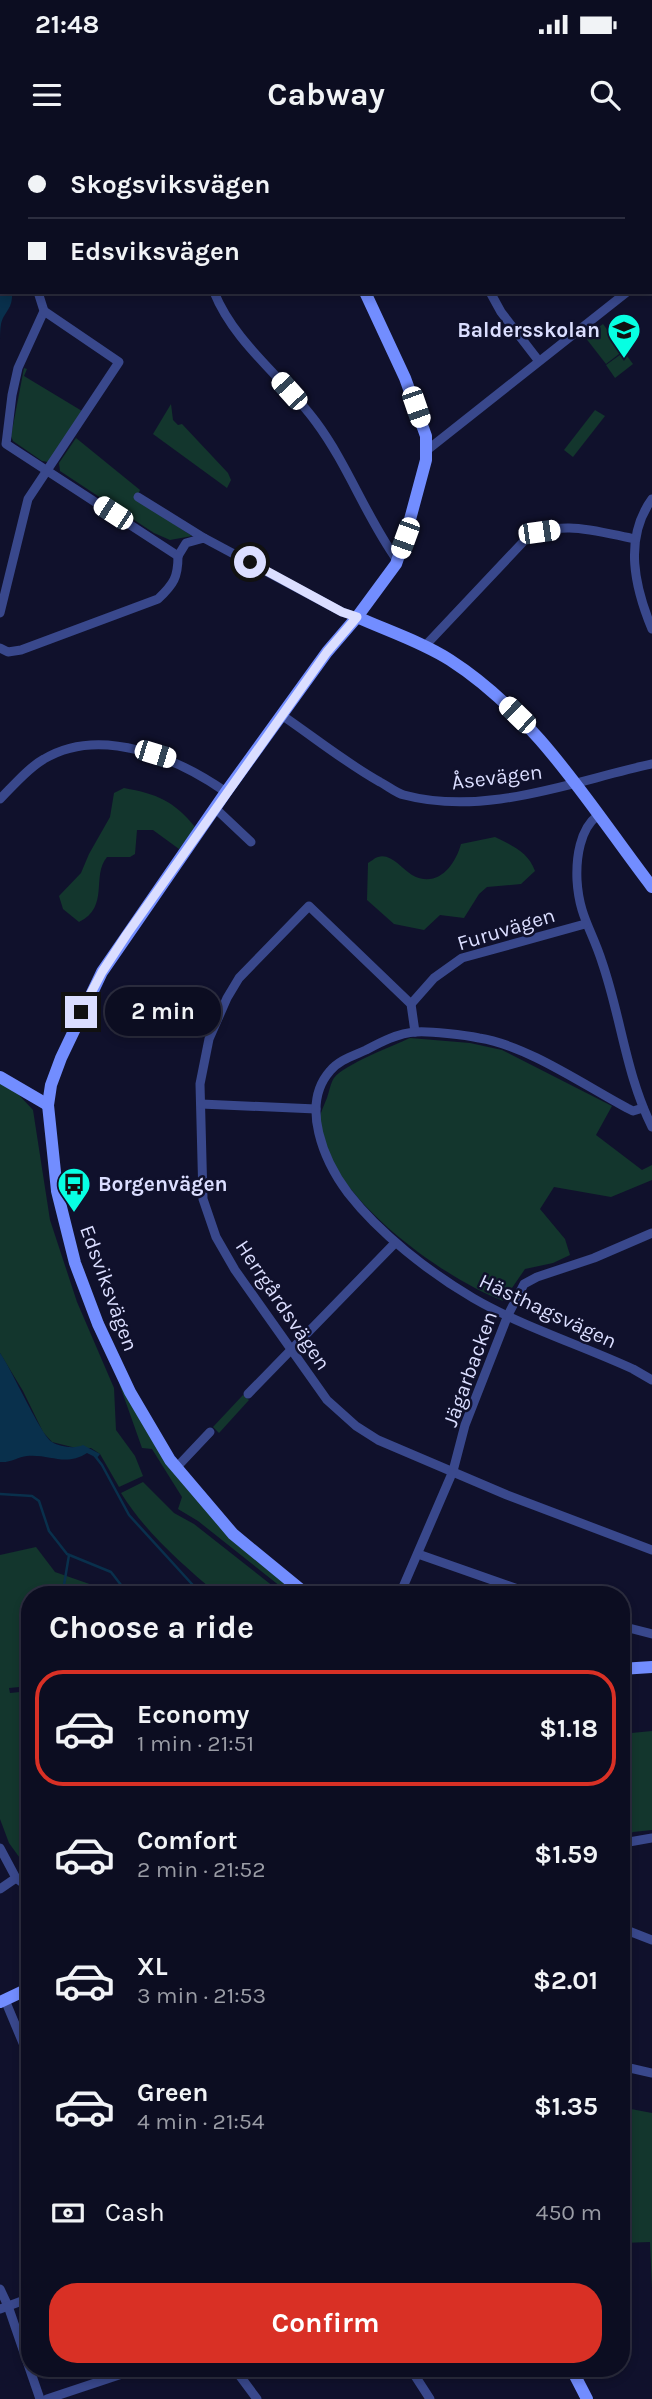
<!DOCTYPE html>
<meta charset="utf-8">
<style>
:root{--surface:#0c0d21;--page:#1a1b2e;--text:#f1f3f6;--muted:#9a9ca5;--line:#2c2d3f;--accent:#d93025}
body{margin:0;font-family:Karla,sans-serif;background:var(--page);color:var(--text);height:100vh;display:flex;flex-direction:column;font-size:26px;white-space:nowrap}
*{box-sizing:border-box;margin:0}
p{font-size:23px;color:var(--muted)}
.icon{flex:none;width:38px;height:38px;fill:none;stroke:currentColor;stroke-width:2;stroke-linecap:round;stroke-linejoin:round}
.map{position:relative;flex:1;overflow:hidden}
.sheet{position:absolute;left:21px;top:1446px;width:609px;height:791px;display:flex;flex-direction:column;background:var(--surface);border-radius:28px;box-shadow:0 4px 10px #0003,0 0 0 2px var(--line)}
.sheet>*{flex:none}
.top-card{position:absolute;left:0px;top:0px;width:653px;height:154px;box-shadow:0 4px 10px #0003,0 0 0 2px var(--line);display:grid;align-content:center;height:154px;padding:0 28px;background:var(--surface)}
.end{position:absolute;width:32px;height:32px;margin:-16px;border:9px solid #dbdeff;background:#111;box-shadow:0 0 0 4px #111}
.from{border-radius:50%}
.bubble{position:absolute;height:49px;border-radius:24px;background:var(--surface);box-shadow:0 4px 10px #0003,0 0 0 2px var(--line);font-size:23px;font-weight:700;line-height:49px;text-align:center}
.car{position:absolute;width:21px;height:42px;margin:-21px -10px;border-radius:9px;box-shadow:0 0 5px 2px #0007;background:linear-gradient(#fff 24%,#345 0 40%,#fff 0 76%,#345 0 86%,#fff 0)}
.top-card b{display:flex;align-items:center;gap:24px;height:66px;font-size:26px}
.top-card b+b{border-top:2px solid var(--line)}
.top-card i{width:18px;height:18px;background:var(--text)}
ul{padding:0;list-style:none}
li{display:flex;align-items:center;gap:21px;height:116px;margin:0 14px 10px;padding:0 14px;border:4px solid transparent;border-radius:28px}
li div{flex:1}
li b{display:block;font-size:26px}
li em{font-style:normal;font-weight:700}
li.current{border-color:var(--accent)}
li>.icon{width:63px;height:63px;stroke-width:1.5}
h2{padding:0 28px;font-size:32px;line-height:84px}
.pay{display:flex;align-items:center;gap:18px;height:77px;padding:0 28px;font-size:26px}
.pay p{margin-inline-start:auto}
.primary-button{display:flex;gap:14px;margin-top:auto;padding:14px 28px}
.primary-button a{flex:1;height:80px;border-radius:28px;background:var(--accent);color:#fff;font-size:28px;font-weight:700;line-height:80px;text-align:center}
.status{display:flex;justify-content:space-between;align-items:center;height:49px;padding:0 35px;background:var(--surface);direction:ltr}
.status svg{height:19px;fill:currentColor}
header{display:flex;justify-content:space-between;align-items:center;height:91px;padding:0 28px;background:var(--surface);font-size:32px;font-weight:700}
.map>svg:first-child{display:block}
</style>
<div class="status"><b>21:48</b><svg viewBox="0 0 49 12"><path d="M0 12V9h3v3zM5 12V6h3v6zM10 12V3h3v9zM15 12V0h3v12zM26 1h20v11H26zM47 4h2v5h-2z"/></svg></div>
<header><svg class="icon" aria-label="menu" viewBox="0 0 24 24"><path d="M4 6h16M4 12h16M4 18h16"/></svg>Cabway<svg class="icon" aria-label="search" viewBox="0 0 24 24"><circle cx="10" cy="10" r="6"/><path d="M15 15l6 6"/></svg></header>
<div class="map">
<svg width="652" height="2259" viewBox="0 0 652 2259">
<rect width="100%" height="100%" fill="#10112c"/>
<g fill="#13362d">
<polygon points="603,184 623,211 606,224 585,197"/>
<polygon points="624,212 633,224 615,238 606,225"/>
<polygon points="24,228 27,229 24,236 82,271 48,322 42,321 13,301 11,296"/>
<polygon points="171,264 173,280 178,285 182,284 228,333 231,340 227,348 153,294"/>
<polygon points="595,270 605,276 573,317 564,310"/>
<polygon points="76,298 140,350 136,359 192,396 170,400 154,393 60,331 59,323"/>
<path d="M 124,648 C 157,654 174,661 195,687 L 179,709 L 153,690 L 137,690 L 135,714 L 130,717 L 107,717 C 91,736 110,767 79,782 L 63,769 L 59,756 L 81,733 L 89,714 L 110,677 L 114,653 Z"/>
<path d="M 495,697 C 513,706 528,712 535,731 L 521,744 L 487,747 L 479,754 L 464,778 L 440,775 L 424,790 L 394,784 L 367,760 L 368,723 C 372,721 374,718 378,717 C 391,713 402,729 412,735 C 437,749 455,726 461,704 Z"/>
<path d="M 410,898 L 470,903 L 502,910 L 612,966 L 596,995 L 642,1030 L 652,1025 L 652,1040 L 611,1057 L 554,1047 L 540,1069 L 565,1099 L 570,1115 L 553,1123 L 525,1129 L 503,1161 C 441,1137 326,1054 319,983 C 319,976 324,965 327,958 C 329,952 331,942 334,938 C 345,924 393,906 410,898 Z"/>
<polygon points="0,943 17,953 33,970 50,1080 77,1162 114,1248 116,1290 135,1316 143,1336 119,1347 100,1314 91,1308 76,1308 52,1302 43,1292 23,1251 0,1213"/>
<polygon points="119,1243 228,1397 299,1454 290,1454 198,1381 178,1369 182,1357 152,1309 142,1308"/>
<polygon points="243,1255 249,1260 219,1293 213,1287"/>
<path d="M 143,1342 L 174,1373 L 194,1384 L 283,1454 L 237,1454 L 232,1447 L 216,1453 C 181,1423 146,1393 121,1353 Z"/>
<polygon points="36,1407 55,1432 101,1448 107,1454 30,1454 30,1546 9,1548 10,1553 30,1551 30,1732 9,1703 0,1679 0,1415"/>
<polygon points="652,1591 652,1690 633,1692 624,1698 621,1712 621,1594"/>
<polygon points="631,1969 652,1973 652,2149 650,2102 622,2103"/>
</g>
<g fill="#09304c">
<path d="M 0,4 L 2,152 L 12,152 C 13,170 4,171 1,184 C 0,189 0,197 0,202 Z"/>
<path d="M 0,1213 C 11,1228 42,1297 52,1302 C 60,1307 75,1309 83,1305 L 100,1314 L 97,1318 L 87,1313 C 65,1327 51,1314 27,1316 C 18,1317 10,1323 0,1322 Z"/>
</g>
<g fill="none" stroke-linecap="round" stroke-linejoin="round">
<g stroke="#09304c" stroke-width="2.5">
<polyline points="95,1316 102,1325 129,1375 201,1454"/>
<polyline points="0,1354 32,1356 39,1361 49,1391 67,1414 111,1432 128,1454"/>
<polyline points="66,1454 63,1451 69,1415"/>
<polyline points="621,1670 622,1670"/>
</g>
<g stroke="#39488c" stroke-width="9">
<polyline points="20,0 21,2"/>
<polyline points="181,0 182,2"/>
<polyline points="596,0 598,2"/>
<polyline points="223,2 223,0"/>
<polyline points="491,2 492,0"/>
<polyline points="651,64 652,65"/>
<polyline points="651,134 652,133"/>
<polyline points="38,152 44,171 18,228 12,255 6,304 178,416"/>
<path d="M 214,152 C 235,204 284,238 316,282 C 348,325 366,377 397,420"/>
<polyline points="490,152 501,172 538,220"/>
<polyline points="426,311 627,152"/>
<polyline points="138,357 204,398"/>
<path d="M 652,359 C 623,399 635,448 652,489"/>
<polyline points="178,416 186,403 204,398 342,472 357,477"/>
<polyline points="0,473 28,359 119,222 44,171"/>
<path d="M 424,507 L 524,401 C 556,377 599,392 635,399"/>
<path d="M 0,508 L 8,512 L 21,510 L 158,459 C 174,444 178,437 178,416"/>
<path d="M 283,576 C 315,598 346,623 380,642 C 388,646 396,653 404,655 C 486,677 573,641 652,624"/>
<path d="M 0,659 C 13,646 28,628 44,619 C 101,585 177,618 226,652"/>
<polyline points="216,669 251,702"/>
<path d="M 597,676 C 580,689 576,718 577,740 C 579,776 592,790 602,822 C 621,877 626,935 652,987"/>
<polyline points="411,864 434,838 462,818 585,784"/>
<polyline points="415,892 411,864 309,766 239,838 227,858 209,899 200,944 203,1059 216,1097 235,1130 327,1260 356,1286 378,1300 507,1355 652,1410"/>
<polyline points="201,964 316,969"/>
<path d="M 643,968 L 633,971 L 627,968 C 584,945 526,905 479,898 C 465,895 430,891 416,892 C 398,893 381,902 366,910 C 353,916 339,920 330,931 C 300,965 324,1021 348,1053 C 380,1094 429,1132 473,1158 C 523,1187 581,1205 633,1229 L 652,1240"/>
<polyline points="248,1254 395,1103"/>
<polyline points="176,1328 210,1292"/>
<polyline points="418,1414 532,1454"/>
<polyline points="400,1454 453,1331 465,1285 508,1175 524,1144 537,1137 594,1118 652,1093"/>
<polyline points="621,1486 652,1494"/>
<polyline points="629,1702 652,1698"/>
<polyline points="0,1708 16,1738 30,1748"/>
<polyline points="0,1749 16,1738"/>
<polyline points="621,1788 652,1800"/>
<polyline points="5,1860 28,1915"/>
<polyline points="621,1926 652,1933"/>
<polyline points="0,2149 8,2166 40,2259"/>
<polyline points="0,2169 30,2158"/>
<polyline points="234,2228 257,2259"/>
<polyline points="410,2228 430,2259"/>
<polyline points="47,2259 140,2228"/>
</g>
<g stroke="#728dff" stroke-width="12">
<polyline points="300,0 301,2"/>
<path d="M 357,477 C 388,491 422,502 450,520 C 537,576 590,666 652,747"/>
<polyline points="0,937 48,965"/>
<polyline points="306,1454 233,1394 170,1320 130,1252 98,1184 75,1123 57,1051 48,965 51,945 61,918 102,832 226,652 327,512 357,477 396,424 405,398 426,320 426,296 405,238 365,152"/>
<polyline points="621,1529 652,1527"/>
<polyline points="0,1862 30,1848"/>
<polyline points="571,2228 587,2259"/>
</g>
</g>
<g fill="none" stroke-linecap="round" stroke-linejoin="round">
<polyline stroke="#dbdeff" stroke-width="9" points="81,872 102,832 127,794 327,512 357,477 342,472 250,422"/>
</g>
<defs>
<symbol id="school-pin" viewBox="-11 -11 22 30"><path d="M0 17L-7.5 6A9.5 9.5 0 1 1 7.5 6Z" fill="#07ffe2" stroke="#10112c"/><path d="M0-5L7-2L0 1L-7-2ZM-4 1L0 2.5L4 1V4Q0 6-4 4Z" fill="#111"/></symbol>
<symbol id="bus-pin" viewBox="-11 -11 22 30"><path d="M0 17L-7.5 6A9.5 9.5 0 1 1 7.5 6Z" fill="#07ffe2" stroke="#10112c"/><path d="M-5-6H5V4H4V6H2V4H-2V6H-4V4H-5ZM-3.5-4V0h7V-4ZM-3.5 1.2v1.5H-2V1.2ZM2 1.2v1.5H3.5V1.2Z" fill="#111"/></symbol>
</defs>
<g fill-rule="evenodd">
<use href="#school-pin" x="605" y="171" width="38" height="52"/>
<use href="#bus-pin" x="55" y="1025" width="38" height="52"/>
</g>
<g text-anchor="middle" stroke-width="5" stroke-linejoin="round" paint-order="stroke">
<g font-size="21" font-weight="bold" fill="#dbdeff" stroke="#10112c" text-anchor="end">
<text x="600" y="197">Baldersskolan</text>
<text x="98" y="1051" text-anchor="start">Borgenvägen</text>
</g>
<g font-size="21" fill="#dbdeff" stroke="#10112c">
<text transform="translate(497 637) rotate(-7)" y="7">Åsevägen</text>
<text transform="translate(506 789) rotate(-17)" y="7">Furuvägen</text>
<text transform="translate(109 1148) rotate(70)" y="7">Edsviksvägen</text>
<text transform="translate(283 1165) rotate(56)" y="7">Herrgårdsvägen</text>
<text transform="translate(548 1171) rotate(25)" y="7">Hästhagsvägen</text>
<text transform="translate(470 1229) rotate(-70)" y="7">Jägarbacken</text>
</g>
</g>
</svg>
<i class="end from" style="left:250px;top:422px"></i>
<i class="end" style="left:81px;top:872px"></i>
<div class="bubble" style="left:105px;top:847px;width:116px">2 min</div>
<i class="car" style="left:289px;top:251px;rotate:318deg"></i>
<i class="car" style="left:416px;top:267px;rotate:161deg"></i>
<i class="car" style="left:113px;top:373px;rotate:303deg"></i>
<i class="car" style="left:539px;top:392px;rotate:82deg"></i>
<i class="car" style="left:405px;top:398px;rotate:200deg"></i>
<i class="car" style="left:517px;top:575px;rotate:314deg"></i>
<i class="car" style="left:155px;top:614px;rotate:107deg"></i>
<div class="top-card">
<b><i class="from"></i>Skogsviksvägen</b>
<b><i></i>Edsviksvägen</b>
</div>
<section class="sheet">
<h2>Choose a ride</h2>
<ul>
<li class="current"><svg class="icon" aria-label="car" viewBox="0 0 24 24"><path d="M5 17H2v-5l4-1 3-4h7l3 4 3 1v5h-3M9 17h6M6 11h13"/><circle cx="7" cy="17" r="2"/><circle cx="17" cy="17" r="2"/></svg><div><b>Economy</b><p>1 min · 21:51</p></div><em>$1.18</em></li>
<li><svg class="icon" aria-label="car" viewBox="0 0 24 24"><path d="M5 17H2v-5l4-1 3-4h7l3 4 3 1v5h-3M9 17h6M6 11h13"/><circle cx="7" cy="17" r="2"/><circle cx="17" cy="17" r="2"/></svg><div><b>Comfort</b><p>2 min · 21:52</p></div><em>$1.59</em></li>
<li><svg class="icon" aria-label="car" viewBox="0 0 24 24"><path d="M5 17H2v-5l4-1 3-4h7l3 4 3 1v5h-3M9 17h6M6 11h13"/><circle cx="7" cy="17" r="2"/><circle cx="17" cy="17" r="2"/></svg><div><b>XL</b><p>3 min · 21:53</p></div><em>$2.01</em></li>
<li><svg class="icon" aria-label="car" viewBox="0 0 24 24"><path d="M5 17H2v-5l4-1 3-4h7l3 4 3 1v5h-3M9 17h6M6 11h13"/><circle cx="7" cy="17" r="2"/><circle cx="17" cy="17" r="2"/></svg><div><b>Green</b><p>4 min · 21:54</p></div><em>$1.35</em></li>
</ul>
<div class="pay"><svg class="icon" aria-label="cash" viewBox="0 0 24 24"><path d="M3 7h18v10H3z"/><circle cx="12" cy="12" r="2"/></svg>Cash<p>450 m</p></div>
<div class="primary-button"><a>Confirm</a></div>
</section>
</div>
